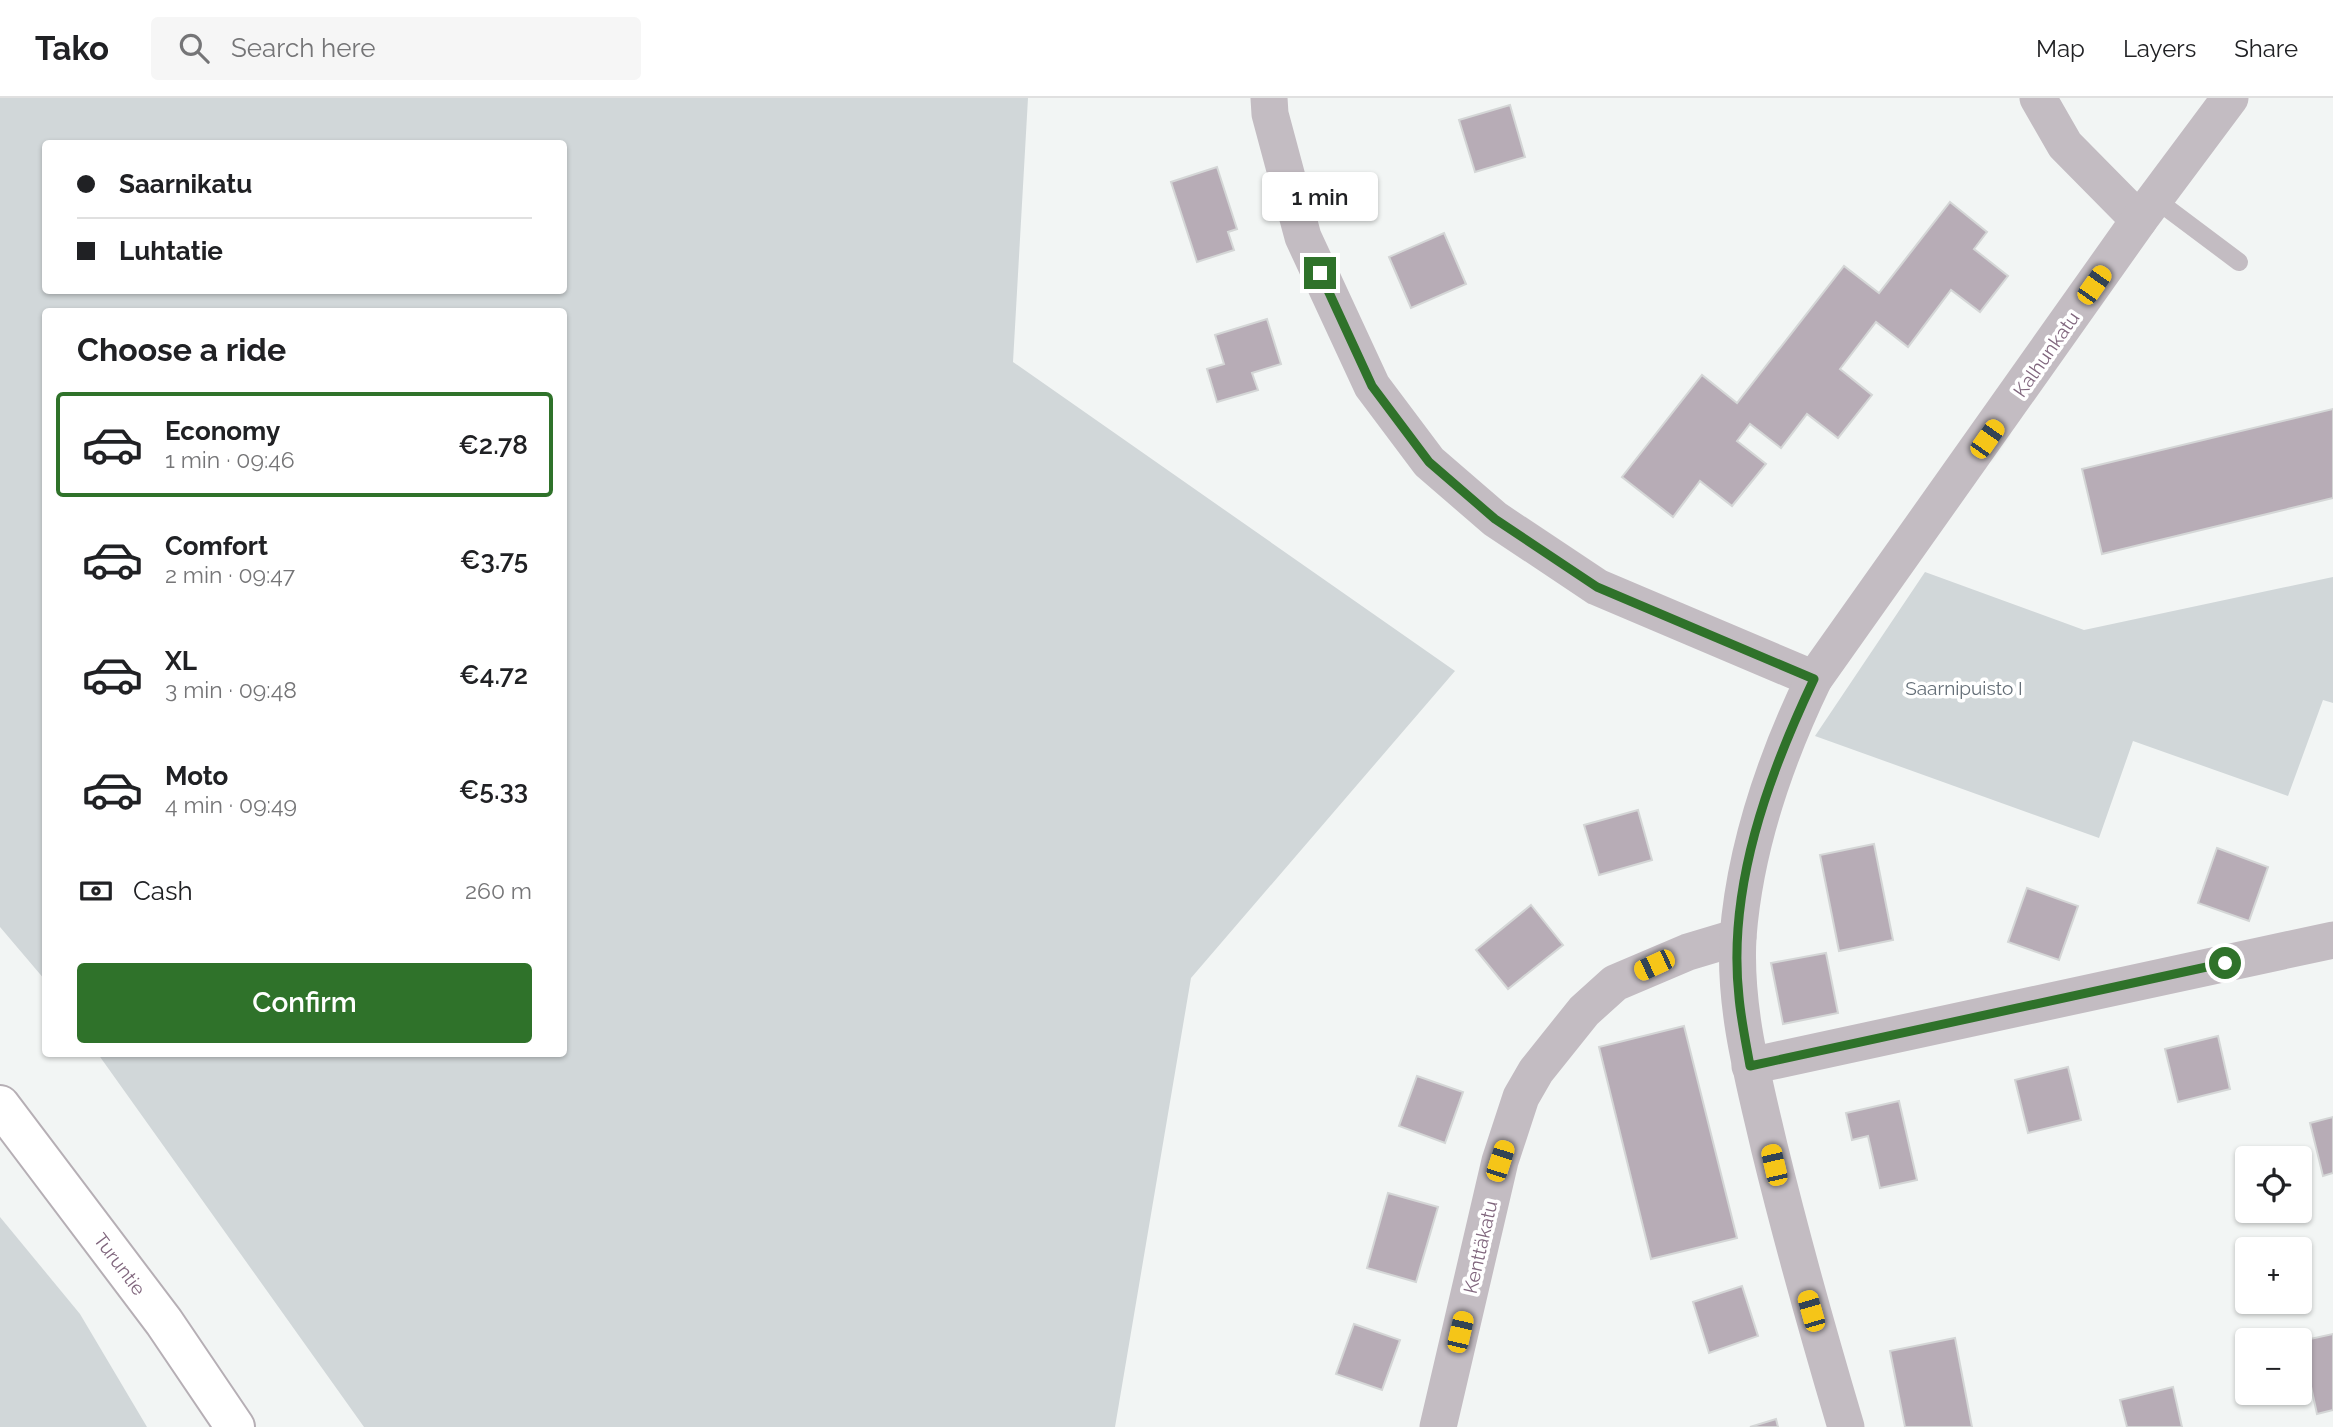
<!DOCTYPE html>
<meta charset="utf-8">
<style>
:root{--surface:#fff;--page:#f6f6f6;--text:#202124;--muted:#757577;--line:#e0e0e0;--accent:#2f722a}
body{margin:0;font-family:Raleway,sans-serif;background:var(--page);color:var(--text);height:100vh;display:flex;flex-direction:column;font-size:26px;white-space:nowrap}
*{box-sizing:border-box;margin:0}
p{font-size:23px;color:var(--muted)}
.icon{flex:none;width:38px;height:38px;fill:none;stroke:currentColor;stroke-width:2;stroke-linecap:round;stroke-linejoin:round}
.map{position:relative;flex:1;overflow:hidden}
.panel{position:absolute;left:42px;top:210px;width:525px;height:749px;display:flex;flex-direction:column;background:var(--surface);border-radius:7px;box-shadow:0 2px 5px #0004}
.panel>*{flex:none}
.guide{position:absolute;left:42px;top:42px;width:525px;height:154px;border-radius:7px;box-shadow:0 2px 5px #0004;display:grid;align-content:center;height:154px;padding:0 35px;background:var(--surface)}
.tools{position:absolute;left:2235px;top:1048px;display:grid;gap:14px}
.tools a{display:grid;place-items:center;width:77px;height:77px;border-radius:7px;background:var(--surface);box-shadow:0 2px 5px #0004;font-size:35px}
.end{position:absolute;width:32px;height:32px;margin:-16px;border:9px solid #2f722a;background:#fff;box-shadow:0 0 0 4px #fff}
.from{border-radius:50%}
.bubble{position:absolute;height:49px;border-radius:7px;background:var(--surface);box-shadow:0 2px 5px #0004;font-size:23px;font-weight:600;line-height:49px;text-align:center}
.car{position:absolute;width:21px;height:42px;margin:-21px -10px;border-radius:9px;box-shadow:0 0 5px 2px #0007;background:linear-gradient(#f5c518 24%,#345 0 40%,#f5c518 0 76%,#345 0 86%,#f5c518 0)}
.guide b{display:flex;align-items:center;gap:24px;height:66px;font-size:26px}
.guide b+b{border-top:2px solid var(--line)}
.guide i{width:18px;height:18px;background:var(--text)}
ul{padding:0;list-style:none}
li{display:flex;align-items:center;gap:21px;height:105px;margin:0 14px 10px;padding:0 21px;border:4px solid transparent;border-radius:7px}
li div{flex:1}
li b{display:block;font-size:26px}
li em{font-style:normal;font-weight:600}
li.on{border-color:var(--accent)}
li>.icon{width:63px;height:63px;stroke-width:1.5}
h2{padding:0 35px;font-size:32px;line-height:84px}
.pay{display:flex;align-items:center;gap:18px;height:77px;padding:0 35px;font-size:26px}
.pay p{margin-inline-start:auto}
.action{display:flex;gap:14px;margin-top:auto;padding:14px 35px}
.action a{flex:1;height:80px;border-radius:7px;background:var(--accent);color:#fff;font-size:28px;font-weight:600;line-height:80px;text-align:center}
header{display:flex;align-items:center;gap:42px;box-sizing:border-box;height:98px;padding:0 35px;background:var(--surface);border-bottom:2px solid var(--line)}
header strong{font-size:33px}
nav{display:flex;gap:38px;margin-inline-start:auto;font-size:24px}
.search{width:490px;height:63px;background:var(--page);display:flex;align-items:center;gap:18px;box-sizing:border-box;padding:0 24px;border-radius:7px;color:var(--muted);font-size:26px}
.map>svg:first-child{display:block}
</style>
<header>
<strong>Tako</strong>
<div class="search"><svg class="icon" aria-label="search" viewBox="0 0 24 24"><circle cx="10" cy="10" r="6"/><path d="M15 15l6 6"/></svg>Search here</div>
<nav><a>Map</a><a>Layers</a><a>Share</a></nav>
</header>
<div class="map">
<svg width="2333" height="1329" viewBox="0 0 2333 1329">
<rect width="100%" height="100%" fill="#f2f5f4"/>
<g fill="#d1d7d9" fill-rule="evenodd">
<path d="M 0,0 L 1028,0 L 1013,264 L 1455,573 L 1191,880 L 1115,1329 L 364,1329 L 98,956 L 564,956 L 564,214 L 46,214 L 45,882 L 0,829 ZM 46,46 L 564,46 L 564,192 L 46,192 Z"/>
<polygon points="1925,474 2084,532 2333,479 2333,605 2323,602 2288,698 2133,643 2099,740 1815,638"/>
<polygon points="0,1119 80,1216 147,1329 0,1329"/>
</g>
<g fill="#b7acb6" stroke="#d4d6d6" stroke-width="2">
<polygon points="1510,7 1525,59 1475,74 1459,22"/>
<polygon points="1217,69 1237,131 1228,134 1234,152 1197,164 1171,84"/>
<polygon points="1950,104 1987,134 1974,151 2008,178 1980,214 1951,192 1908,249 1876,224 1840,271 1872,297 1838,340 1807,316 1781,350 1750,326 1737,343 1766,366 1732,408 1700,383 1673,419 1622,379 1702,277 1737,305 1844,168 1879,195"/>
<polygon points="1444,135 1466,186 1411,210 1389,159"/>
<polygon points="1267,221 1281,266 1252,275 1258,292 1217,304 1207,271 1224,266 1215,237"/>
<polygon points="2333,311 2333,400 2102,456 2082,371"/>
<polygon points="1638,712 1652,762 1599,777 1584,727"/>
<polygon points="1874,746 1893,842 1839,853 1820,757"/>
<polygon points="2217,750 2268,769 2249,823 2198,805"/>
<polygon points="2027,790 2078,808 2059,862 2008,844"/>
<polygon points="1531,807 1563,847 1508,891 1476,852"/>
<polygon points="1826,855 1838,915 1783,926 1771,865"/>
<polygon points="1684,928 1737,1140 1651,1161 1599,949"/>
<polygon points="2218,938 2230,991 2178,1004 2165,951"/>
<polygon points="2068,969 2081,1022 2028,1035 2015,982"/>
<polygon points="1417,978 1463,994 1445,1045 1399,1028"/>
<polygon points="1899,1003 1917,1082 1880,1090 1868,1038 1852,1042 1846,1015"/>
<polygon points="2333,1019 2333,1075 2323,1078 2310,1025"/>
<polygon points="1388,1095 1438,1109 1416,1184 1367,1170"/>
<polygon points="1742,1188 1758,1238 1709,1255 1693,1204"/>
<polygon points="1354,1226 1400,1242 1382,1292 1336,1276"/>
<polygon points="2333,1236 2333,1312 2317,1316 2301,1243"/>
<polygon points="1955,1240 1972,1329 1905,1329 1890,1253"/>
<polygon points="2173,1289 2182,1329 2127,1329 2120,1302"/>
<polygon points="1776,1321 1778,1329 1750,1329"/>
</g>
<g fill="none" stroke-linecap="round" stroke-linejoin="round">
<defs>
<polyline id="trunk" points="0,1007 164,1224 235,1329"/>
</defs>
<use href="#trunk" stroke="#b6afb5" stroke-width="42"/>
<polyline stroke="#c3bcc2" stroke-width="18" points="2155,101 2239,164"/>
<g stroke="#c3bcc2" stroke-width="37">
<polyline points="1269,0 1270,16 1303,139 1372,288 1429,364 1495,421 1597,489 1814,581"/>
<polyline points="2038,0 2065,47 2139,122"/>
<polyline points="1750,968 2333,842"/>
<polyline points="1438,1329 1500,1063 1521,999 1536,973 1584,913 1615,885 1688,854 1738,839"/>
<path d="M 1846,1329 C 1818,1235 1792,1142 1769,1048 C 1753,979 1734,910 1738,839 C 1745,748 1775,662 1814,581 L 2139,122 L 2230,0"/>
</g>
<use href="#trunk" stroke="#fff" stroke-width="38"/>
</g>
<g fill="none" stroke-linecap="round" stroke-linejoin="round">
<path stroke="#2f722a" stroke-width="9" d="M 1320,175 L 1372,288 L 1429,364 L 1495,421 L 1597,489 L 1814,581 C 1768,678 1727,790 1739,899 C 1741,922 1746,945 1750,968 L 2225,865"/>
</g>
<g text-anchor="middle" stroke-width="7" stroke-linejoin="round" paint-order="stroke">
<g font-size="19" fill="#80667d" stroke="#fff">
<text transform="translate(2046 256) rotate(-55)" y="7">Kalhunkatu</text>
<text transform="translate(1480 1149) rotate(-77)" y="7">Kenttäkatu</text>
<text transform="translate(120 1166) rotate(53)" y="7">Turuntie</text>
</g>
<g font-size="19" fill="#656f78" stroke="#fff">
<text x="1964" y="597">Saarnipuisto I</text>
</g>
</g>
</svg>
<div class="tools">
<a><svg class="icon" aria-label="locate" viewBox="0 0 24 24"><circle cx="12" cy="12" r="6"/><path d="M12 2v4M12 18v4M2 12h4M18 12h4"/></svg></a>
<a>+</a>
<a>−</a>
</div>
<i class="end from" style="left:2225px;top:865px"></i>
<i class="end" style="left:1320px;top:175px"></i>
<div class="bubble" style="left:1262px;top:74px;width:116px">1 min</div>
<i class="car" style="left:2094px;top:187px;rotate:35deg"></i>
<i class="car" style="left:1987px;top:341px;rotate:35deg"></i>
<i class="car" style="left:1654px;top:867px;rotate:245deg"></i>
<i class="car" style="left:1500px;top:1063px;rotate:18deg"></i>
<i class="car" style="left:1774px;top:1067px;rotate:347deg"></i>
<i class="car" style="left:1811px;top:1213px;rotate:344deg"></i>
<i class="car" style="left:1460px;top:1234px;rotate:13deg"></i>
<div class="guide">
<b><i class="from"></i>Saarnikatu</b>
<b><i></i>Luhtatie</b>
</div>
<section class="panel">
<h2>Choose a ride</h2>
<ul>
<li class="on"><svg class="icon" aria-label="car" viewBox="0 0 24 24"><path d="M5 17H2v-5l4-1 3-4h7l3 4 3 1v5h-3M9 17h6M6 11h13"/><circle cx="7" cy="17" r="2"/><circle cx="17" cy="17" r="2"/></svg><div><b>Economy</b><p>1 min · 09:46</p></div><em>€2.78</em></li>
<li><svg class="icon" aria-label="car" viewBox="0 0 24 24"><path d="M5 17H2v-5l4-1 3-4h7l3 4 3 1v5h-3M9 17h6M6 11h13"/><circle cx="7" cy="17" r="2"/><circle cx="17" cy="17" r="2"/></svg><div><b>Comfort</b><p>2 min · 09:47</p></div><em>€3.75</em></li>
<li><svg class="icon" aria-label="car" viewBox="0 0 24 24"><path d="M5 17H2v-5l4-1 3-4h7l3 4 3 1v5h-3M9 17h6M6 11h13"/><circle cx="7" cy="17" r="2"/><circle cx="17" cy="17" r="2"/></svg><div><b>XL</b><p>3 min · 09:48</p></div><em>€4.72</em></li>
<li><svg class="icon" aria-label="car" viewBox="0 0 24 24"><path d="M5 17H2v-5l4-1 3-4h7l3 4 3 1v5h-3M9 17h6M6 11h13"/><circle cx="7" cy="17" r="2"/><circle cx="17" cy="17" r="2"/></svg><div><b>Moto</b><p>4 min · 09:49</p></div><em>€5.33</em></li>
</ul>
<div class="pay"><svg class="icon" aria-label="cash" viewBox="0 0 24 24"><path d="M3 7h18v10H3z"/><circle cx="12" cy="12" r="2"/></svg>Cash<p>260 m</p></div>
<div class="action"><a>Confirm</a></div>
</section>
</div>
